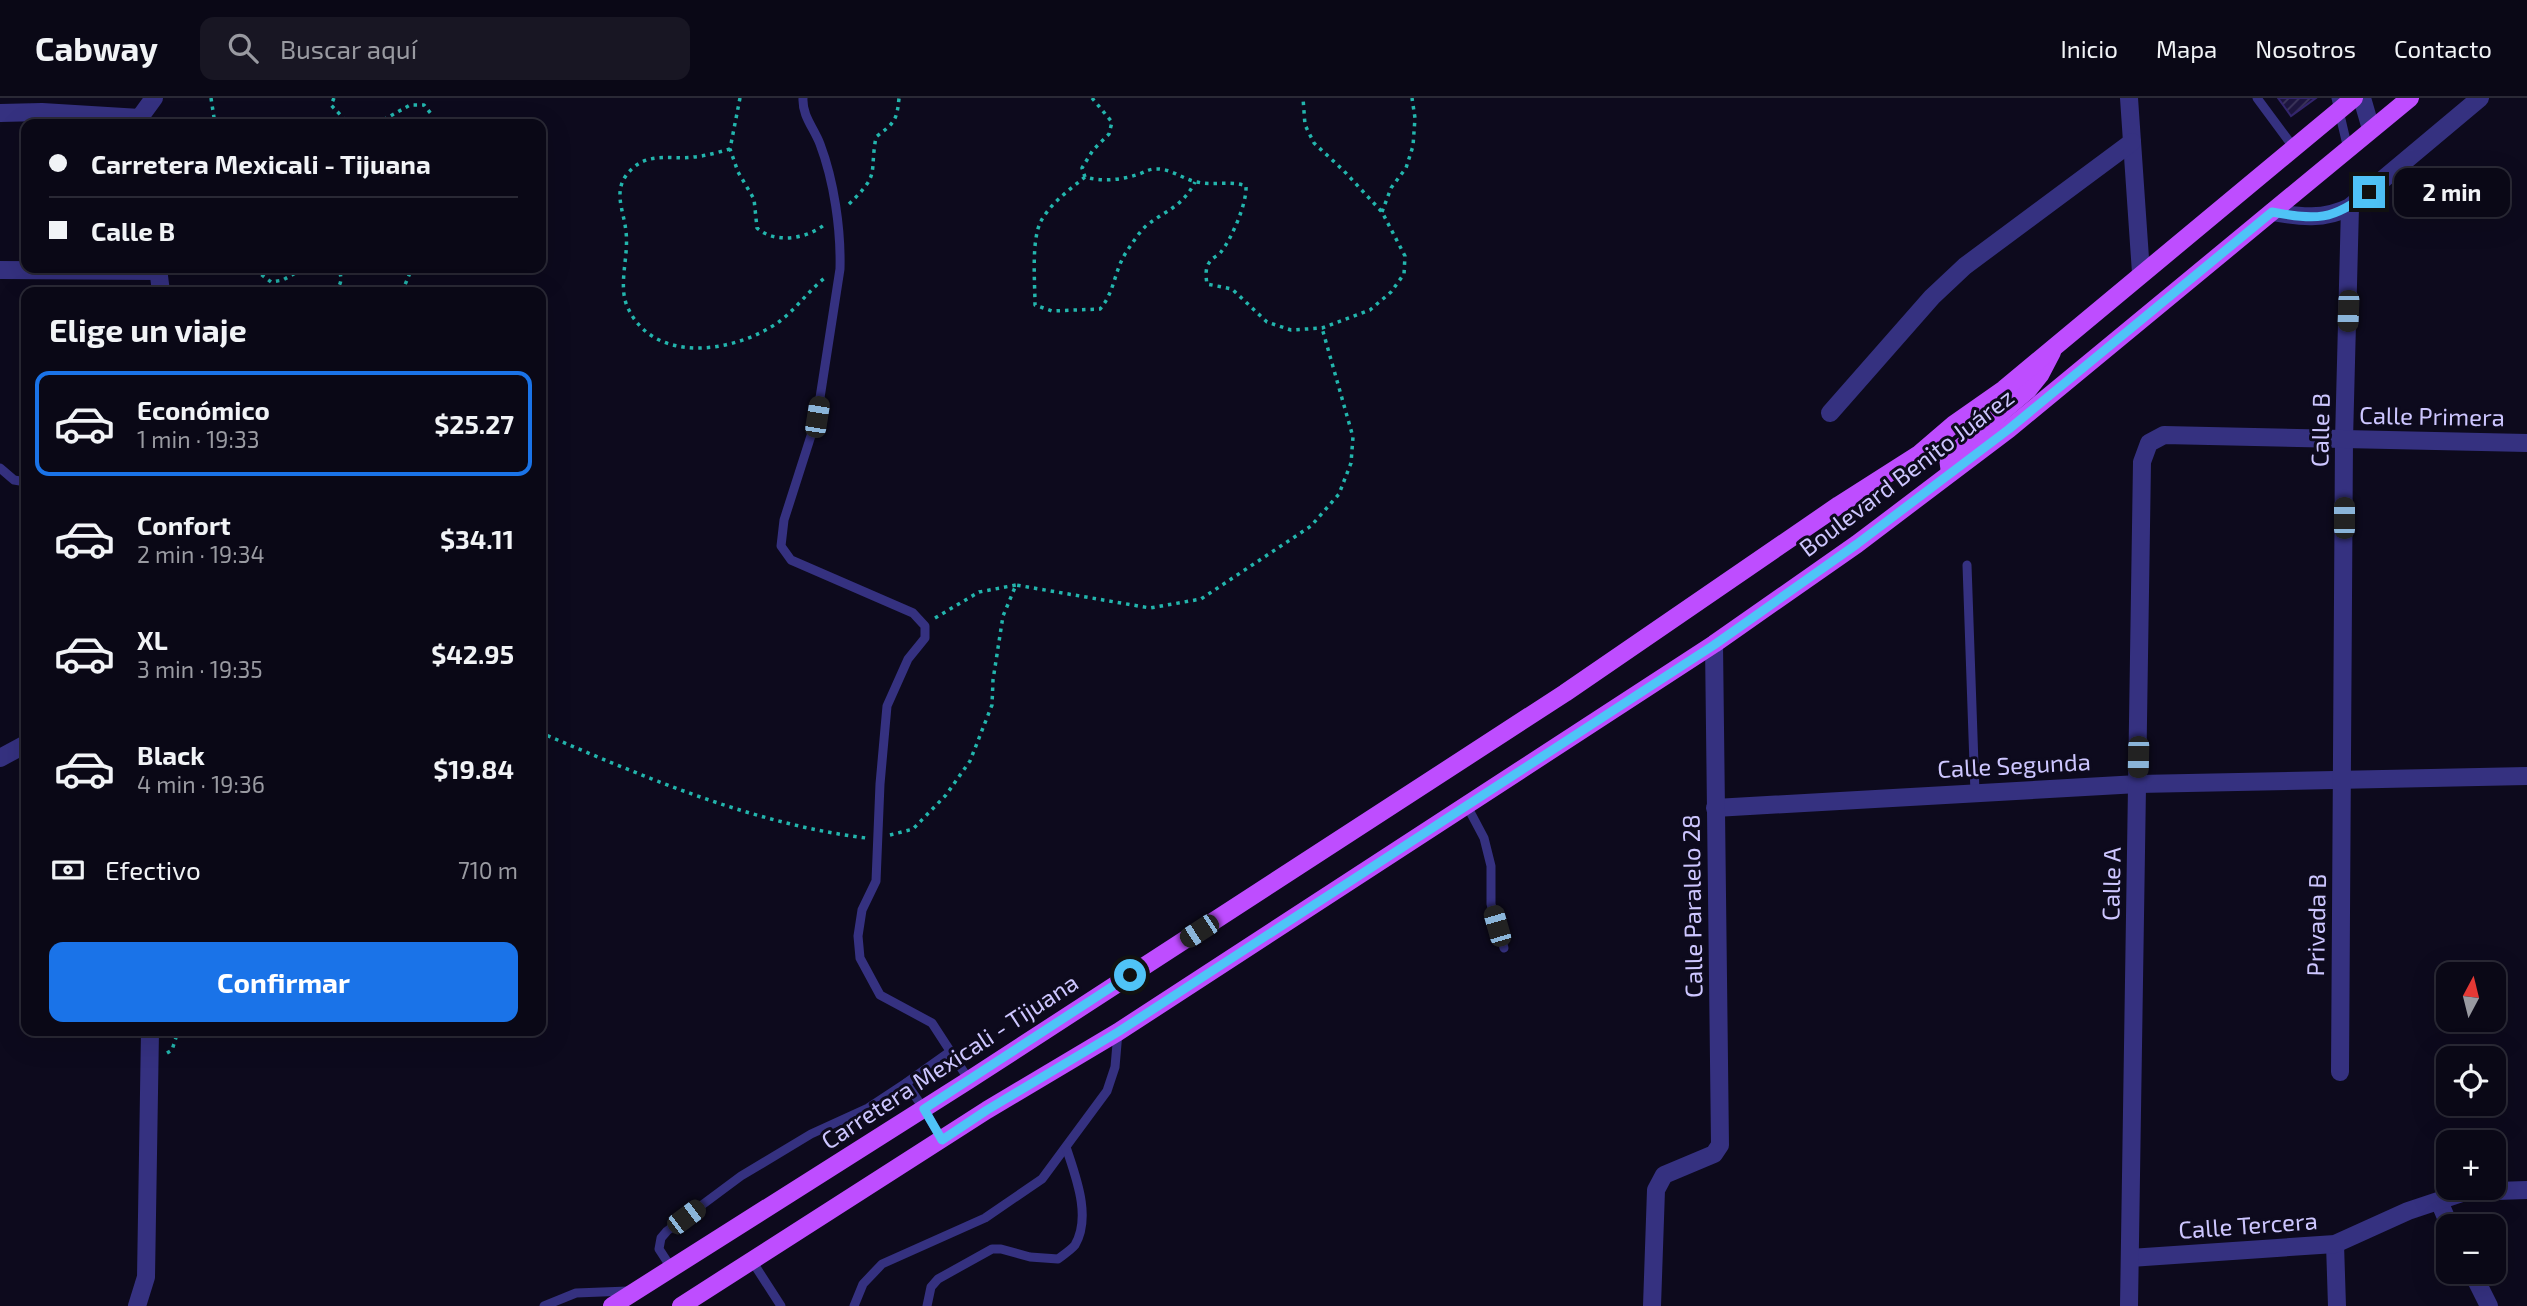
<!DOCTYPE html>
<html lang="es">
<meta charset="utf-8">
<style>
:root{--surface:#0a0816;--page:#181623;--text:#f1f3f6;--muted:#999aa1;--line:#2a2935;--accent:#1a73e8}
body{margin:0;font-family:"Exo 2",sans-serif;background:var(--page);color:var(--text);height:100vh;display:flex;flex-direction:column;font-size:26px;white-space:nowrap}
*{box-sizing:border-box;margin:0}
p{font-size:23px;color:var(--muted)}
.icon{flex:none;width:38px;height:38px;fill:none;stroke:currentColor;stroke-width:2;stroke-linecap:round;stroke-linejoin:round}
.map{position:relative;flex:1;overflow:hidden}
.details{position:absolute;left:21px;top:189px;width:525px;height:749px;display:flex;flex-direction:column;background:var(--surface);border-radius:14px;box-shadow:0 7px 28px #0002,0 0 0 2px var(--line)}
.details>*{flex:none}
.hud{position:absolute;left:21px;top:21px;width:525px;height:154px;border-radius:14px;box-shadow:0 7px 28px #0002,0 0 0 2px var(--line);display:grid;align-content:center;height:154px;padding:0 28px;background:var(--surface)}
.needle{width:46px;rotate:7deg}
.buttons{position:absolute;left:2436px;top:864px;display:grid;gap:14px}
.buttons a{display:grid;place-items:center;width:70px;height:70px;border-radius:14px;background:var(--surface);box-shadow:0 7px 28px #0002,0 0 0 2px var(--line);font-size:35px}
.end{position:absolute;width:32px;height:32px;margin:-16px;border:9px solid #4fc3f7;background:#111;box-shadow:0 0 0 4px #111}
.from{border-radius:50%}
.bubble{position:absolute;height:49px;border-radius:14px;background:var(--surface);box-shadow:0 7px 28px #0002,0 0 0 2px var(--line);font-size:23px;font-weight:700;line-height:49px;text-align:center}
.car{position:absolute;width:21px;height:42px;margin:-21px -10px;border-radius:9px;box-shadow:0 0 5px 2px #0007;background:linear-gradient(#222 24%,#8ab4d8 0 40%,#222 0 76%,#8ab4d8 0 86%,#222 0)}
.hud b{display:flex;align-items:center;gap:24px;height:66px;font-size:26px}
.hud b+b{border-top:2px solid var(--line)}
.hud i{width:18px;height:18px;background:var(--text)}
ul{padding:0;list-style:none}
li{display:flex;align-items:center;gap:21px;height:105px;margin:0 14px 10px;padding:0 14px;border:4px solid transparent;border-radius:14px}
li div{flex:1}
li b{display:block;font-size:26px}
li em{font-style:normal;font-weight:700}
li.selected{border-color:var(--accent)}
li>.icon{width:63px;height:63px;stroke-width:1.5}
h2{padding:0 28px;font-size:32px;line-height:84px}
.pay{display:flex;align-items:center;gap:18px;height:77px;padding:0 28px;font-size:26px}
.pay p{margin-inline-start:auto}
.action{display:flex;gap:14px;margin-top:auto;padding:14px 28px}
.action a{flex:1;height:80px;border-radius:14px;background:var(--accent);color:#fff;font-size:28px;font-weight:700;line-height:80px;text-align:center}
header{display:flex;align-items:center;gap:42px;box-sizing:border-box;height:98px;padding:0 35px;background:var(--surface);border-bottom:2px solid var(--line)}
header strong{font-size:33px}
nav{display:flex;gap:38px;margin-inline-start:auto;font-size:24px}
.search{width:490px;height:63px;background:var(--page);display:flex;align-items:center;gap:18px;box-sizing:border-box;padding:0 24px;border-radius:14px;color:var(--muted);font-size:26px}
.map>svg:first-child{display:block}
</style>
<header>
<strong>Cabway</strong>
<div class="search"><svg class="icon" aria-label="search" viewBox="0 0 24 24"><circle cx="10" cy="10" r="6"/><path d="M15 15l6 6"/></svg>Buscar aquí</div>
<nav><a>Inicio</a><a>Mapa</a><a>Nosotros</a><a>Contacto</a></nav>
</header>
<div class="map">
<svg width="2527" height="1208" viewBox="0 0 2527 1208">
<defs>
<pattern id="building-hatch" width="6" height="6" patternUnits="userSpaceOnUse" patternTransform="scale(1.75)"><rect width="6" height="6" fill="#1d153f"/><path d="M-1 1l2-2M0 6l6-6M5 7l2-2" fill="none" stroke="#3d365c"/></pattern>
</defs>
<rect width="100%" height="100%" fill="#0d0a1d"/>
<polygon fill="url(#building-hatch)" stroke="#33256d" stroke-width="2" points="2278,0 2316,0 2291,18"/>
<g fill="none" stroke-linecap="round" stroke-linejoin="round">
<g stroke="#23b5ad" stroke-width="3.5" stroke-dasharray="3.5 5" stroke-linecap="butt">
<polyline points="211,0 215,26"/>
<polyline points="334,0 331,7 349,26"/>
<path d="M 740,0 L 730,51 L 738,74 L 754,101 L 757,130 C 775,146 806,141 824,127"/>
<path d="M 1092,0 L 1112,24 L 1109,36 L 1093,52 L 1082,70 L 1085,79 C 1102,84 1122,82 1139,76 C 1145,74 1149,71 1155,71 C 1171,70 1182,81 1197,84 C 1213,88 1230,82 1246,88 C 1247,105 1232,140 1221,154 C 1218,158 1211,160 1209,165 C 1205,170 1206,180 1207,186 L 1232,191 L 1267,224 L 1291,232 L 1322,230 L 1370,212 L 1391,194 L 1404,176 L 1405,158 L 1382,114 L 1344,73 L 1314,45 L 1305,27 L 1303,0"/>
<polyline points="376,26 410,7 424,7 432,17 431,26"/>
<path d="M 730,51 C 719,54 706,58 694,59 C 674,62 650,54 633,70 C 610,90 624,111 626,134 C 629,158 618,186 627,208 C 653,268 736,255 780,223 C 797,210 809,192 826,179"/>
<path d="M 1085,79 C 1069,92 1051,105 1041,123 C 1031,142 1035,185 1035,207 L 1052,213 L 1100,211 C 1115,194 1114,172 1127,153 C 1133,144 1140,133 1147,127 C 1168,111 1182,109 1195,84"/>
<path d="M 849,106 C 881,75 869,77 876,39 C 894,25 897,23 899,0"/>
<polyline points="1382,114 1391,90 1406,70 1413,48 1415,20 1412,0"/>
<polyline points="257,170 258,174 271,184 283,182 304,170"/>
<path d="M 335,194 C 342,185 343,179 337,170"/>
<polyline points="402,194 412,170"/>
<polyline points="935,520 979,494 1016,487"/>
<path d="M 541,632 L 546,637 C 649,681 754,726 866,740"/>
<polyline points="890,737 913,731 946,697 970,663 992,607 993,582 1003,518 1016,487 1150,510 1201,501 1311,428 1339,396 1351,365 1353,339 1322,230"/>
<polyline points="167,955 172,952 178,933"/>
</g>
<g stroke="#353180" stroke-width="9">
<path d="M 803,0 C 802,18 814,30 820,46 C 834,83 841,131 840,171 L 817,319 L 784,422 L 781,448 L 791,462 L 913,515 L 925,528 L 925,540 L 908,561 L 887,608 L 880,686 L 876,783 L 862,812 L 858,838 L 860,860 L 880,897 L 932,925 L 969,982"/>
<polyline points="2257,0 2294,50"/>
<polyline points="2336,0 2348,51"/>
<polyline points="0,370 14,382 26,384"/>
<polyline points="1967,467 1975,695"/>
<polyline points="1466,706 1484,740 1491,768 1491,806 1504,850"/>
<polyline points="942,1042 924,1011 906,985 951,953"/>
<polyline points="752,1163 781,1208"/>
<polyline points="672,1171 659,1151 661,1140 667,1133 741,1078 811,1036 868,1010 906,985"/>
<polyline points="544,1208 576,1195 628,1193"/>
<polyline points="854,1208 863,1186 882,1166 985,1120 1042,1081 1107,993 1115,969 1118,934"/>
<path d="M 927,1208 L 931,1189 L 938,1181 L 992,1151 L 1001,1151 L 1030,1159 L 1058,1161 C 1063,1157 1071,1152 1075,1147 C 1092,1118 1075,1077 1066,1049"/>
</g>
<g stroke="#353180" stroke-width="18">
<polyline points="2129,0 2141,175"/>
<polyline points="2362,0 2371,31"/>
<polyline points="0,15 42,14 140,20"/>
<polyline points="135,26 154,0"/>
<path d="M 2272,114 C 2300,119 2324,122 2350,109 L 2480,0"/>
<polyline points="158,170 161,194"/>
<polyline points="0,172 159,173"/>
<polyline points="1830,315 1932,199 1965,168 2132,44"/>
<polyline points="0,660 26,646"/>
<polyline points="1715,710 2138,686 2527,678"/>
<polyline points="2340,974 2344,342 2350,109"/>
<polyline points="2439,1103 2450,1129"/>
<polyline points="2335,1146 2337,1208"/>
<polyline points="2130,1160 2335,1146 2408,1113 2465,1094 2527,1092"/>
<polyline points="2472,1174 2489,1208"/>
<polyline points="137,1208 146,1179 150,933"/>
<polyline points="1652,1208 1656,1092 1664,1077 1714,1056 1720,1047 1714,546"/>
<polyline points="2129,1208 2142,364 2149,345 2164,337 2527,345"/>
</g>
<g stroke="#be4dff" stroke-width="18">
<polyline points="1950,375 1948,360 2028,292 2040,277 2052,254"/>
<polyline points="612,1208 969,982 1565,595 1839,407 1919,356 1954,326 2004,291 2354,0"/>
<polyline points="681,1208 987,1012 1118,934 1714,546 1857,446 2009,331 2410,0"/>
</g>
</g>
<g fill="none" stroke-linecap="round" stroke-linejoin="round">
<path stroke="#4fc3f7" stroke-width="9" d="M 1130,877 L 924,1011 L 942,1042 L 987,1012 L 1118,934 L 1714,547 L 1857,446 L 2009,331 L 2272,114 C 2316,122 2333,123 2369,94"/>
</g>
<g text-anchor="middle" stroke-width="6" stroke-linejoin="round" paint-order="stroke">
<g font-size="24" fill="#cdc6ff" stroke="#0d0a1d">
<text transform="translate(2432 319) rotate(1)" y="8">Calle Primera</text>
<text transform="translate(2321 332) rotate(-89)" y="8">Calle B</text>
<text transform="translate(1907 375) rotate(-37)" y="8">Boulevard Benito Juárez</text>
<text transform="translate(2014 668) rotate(-3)" y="8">Calle Segunda</text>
<text transform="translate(2112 786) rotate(-89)" y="8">Calle A</text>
<text transform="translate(1693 808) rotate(-91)" y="8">Calle Paralelo 28</text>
<text transform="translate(2317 827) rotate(-89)" y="8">Privada B</text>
<text transform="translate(950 964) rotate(-33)" y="8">Carretera Mexicali - Tijuana</text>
<text transform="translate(2248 1128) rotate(-4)" y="8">Calle Tercera</text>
</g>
</g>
</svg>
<div class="buttons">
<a><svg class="needle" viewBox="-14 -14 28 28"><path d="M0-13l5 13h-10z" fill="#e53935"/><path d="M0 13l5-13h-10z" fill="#999aa1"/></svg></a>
<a><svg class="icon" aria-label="locate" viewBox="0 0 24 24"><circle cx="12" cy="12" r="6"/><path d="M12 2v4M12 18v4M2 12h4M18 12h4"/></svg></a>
<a>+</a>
<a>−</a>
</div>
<i class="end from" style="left:1130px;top:877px"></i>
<i class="end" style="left:2369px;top:94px"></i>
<div class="bubble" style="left:2394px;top:70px;width:116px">2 min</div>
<i class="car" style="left:2348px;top:213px;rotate:182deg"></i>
<i class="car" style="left:817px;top:319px;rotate:9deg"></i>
<i class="car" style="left:2344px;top:420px;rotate:0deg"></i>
<i class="car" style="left:2138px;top:659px;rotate:181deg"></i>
<i class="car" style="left:1497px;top:828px;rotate:344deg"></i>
<i class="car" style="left:1199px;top:833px;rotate:237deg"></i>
<i class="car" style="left:686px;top:1119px;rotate:53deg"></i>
<div class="hud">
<b><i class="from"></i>Carretera Mexicali - Tijuana</b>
<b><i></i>Calle B</b>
</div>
<section class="details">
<h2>Elige un viaje</h2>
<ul>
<li class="selected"><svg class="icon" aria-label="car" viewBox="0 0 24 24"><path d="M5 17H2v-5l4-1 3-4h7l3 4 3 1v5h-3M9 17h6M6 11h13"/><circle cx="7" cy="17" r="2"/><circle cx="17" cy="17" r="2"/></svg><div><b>Económico</b><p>1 min · 19:33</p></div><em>$25.27</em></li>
<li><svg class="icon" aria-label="car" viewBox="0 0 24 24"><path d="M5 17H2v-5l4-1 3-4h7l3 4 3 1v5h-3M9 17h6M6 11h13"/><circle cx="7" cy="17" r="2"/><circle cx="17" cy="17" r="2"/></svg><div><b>Confort</b><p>2 min · 19:34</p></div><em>$34.11</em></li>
<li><svg class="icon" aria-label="car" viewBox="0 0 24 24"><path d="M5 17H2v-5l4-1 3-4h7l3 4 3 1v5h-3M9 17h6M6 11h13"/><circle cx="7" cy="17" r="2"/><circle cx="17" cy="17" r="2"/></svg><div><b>XL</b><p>3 min · 19:35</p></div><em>$42.95</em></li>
<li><svg class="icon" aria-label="car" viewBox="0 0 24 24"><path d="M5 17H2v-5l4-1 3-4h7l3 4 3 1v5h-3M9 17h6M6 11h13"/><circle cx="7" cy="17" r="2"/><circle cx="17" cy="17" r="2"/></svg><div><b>Black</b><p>4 min · 19:36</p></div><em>$19.84</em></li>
</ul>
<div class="pay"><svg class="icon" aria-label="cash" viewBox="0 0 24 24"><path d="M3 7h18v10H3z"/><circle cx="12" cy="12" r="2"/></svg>Efectivo<p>710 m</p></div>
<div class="action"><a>Confirmar</a></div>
</section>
</div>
